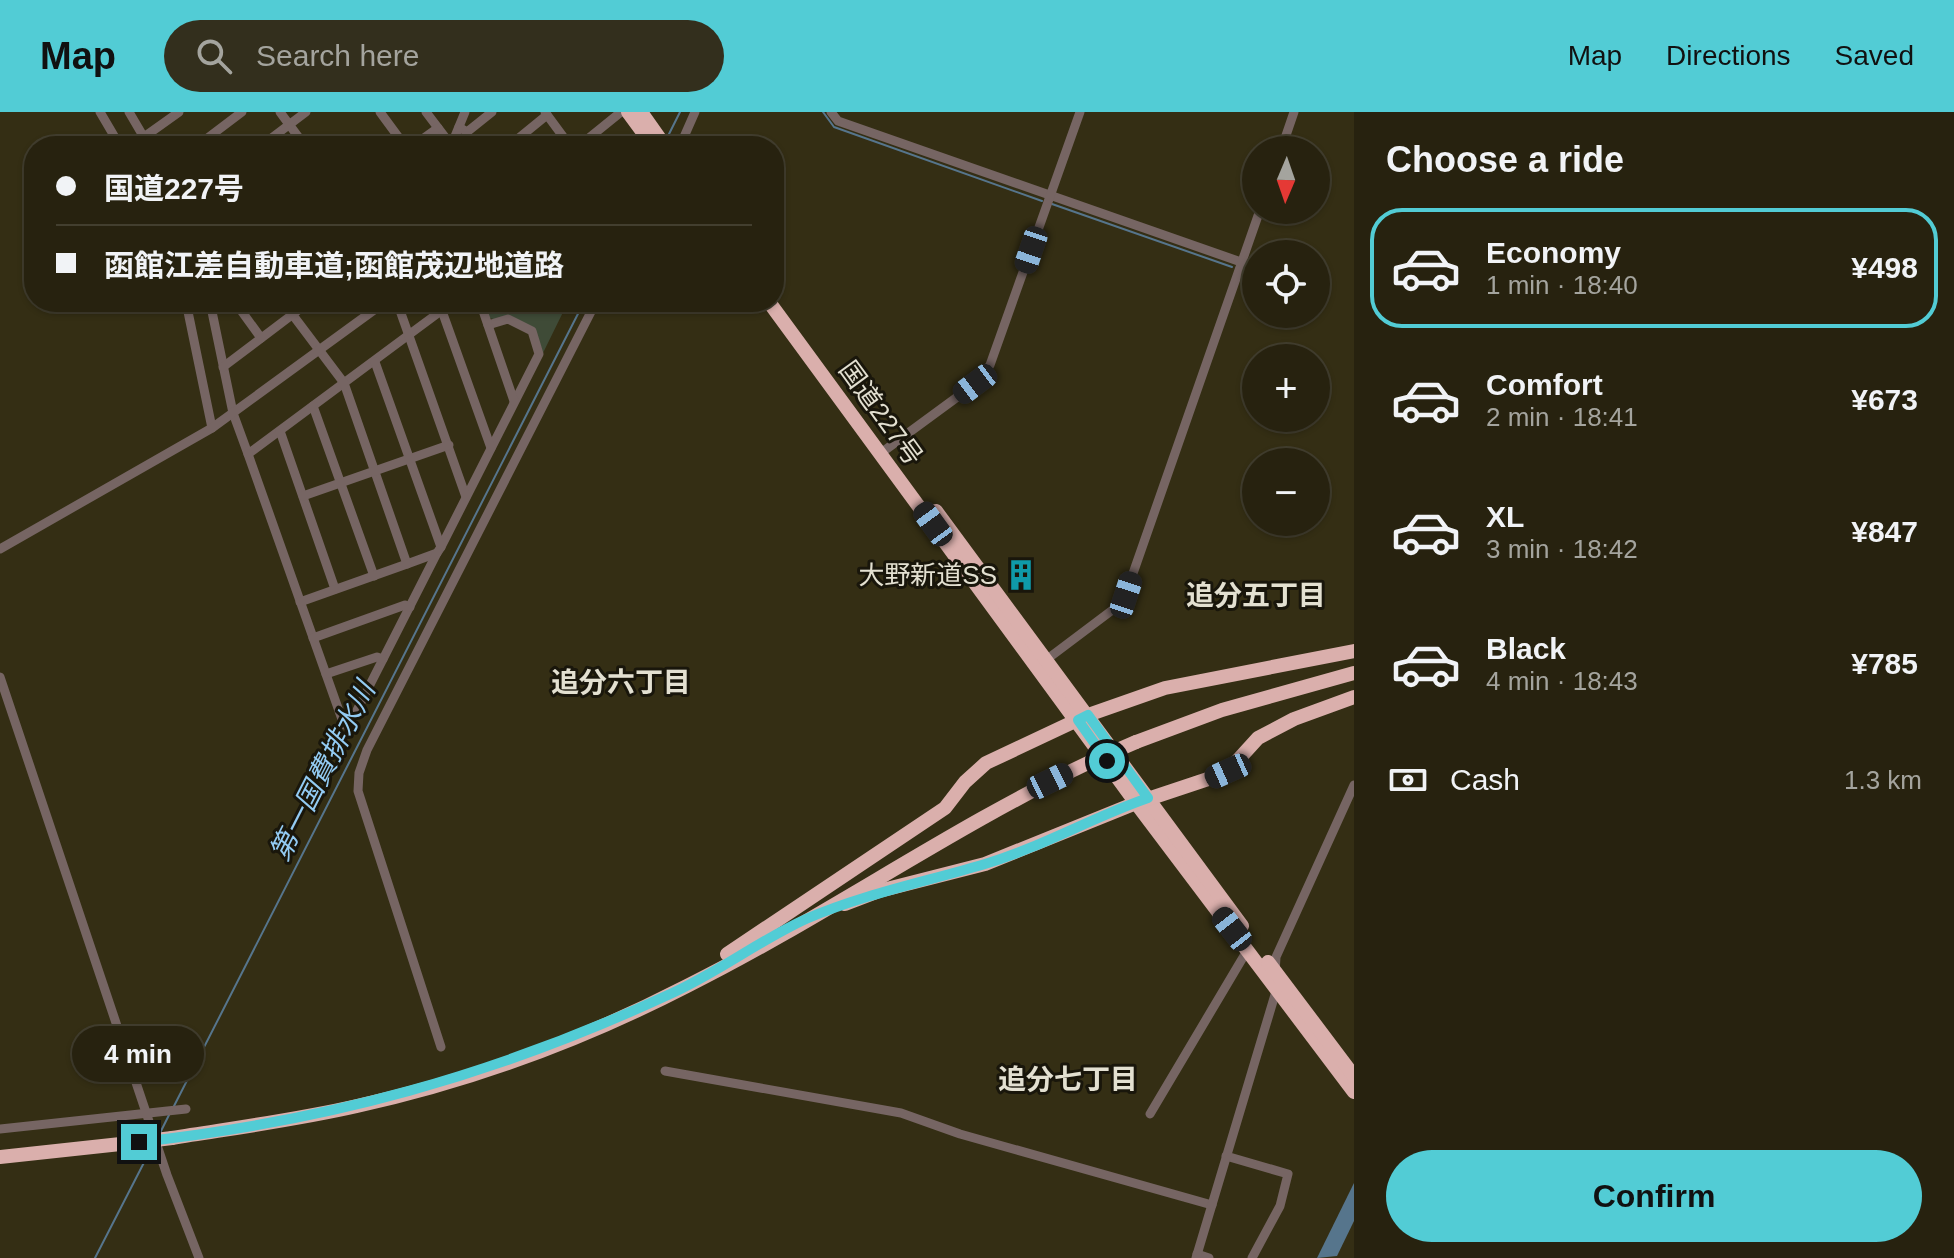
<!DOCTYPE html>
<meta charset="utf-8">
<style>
:root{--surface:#27220f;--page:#332f1d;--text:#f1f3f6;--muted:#a4a49e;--line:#433f2f;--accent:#52ccd5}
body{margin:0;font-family:Helvetica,"Noto Sans JP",sans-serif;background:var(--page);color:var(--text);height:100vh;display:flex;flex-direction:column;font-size:30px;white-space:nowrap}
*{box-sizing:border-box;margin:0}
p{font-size:26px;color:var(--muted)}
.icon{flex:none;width:44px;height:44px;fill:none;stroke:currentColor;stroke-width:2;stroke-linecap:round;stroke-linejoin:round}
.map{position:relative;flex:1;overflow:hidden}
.sheet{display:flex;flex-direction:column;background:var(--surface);width:600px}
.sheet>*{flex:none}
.top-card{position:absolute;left:24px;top:24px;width:760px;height:176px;border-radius:32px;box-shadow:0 2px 6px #0004,0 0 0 2px var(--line);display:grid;align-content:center;height:176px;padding:0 32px;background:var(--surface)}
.needle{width:52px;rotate:182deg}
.buttons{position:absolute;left:1242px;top:24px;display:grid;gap:16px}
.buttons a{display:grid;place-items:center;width:88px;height:88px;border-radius:50%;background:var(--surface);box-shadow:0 2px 6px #0004,0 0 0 2px var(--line);font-size:40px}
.end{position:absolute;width:36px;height:36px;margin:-18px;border:10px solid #52ccd5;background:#111;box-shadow:0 0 0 4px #111}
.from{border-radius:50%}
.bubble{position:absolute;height:56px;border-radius:28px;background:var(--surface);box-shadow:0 2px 6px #0004,0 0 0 2px var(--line);font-size:26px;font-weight:700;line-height:56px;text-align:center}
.car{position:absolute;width:24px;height:48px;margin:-24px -12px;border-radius:10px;box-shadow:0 0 6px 2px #0007;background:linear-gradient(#222 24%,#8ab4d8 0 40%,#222 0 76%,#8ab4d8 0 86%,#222 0)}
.top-card b{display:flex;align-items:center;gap:28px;height:76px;font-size:30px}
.top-card b+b{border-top:2px solid var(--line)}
.top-card i{width:20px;height:20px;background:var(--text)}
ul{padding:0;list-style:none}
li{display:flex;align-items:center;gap:24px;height:120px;margin:0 16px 12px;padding:0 16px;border:4px solid transparent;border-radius:32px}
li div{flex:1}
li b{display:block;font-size:30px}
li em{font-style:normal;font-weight:700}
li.current{border-color:var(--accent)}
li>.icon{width:72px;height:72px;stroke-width:1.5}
h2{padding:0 32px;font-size:36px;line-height:96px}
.pay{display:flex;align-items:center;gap:20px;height:88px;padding:0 32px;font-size:30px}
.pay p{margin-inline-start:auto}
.primary-button{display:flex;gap:16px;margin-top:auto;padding:16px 32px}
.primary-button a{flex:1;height:92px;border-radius:48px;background:var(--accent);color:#111;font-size:32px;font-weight:700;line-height:92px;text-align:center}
header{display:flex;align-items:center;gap:48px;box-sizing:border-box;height:112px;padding:0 40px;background:var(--accent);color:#111}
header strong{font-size:38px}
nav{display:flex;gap:44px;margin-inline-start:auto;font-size:28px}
.search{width:560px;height:72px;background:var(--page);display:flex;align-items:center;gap:20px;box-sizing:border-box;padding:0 28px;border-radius:44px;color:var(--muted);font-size:30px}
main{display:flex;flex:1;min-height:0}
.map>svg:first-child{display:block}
</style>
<header>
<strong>Map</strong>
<div class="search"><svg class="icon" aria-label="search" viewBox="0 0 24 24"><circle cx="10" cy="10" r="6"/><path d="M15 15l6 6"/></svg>Search here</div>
<nav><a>Map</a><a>Directions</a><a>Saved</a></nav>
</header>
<main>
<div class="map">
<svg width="1354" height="1146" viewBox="0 0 1354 1146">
<rect width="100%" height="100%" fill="#342e14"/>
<polygon fill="#3f4b37" points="483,190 568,190 543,241 535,217 489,206"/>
<polygon fill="#56758c" points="1354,1071 1354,1109 1337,1144 1317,1146"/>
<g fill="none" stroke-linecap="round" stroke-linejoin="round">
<g stroke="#56758c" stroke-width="2">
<polyline points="823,0 834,15 1042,89"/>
<polyline points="667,26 680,0"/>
<polyline points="1052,92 1232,155"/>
<polyline points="173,996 584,190"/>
<polyline points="160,1021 170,1001"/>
<polyline points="95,1146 153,1033"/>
</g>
<g stroke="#766563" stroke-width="9">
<polyline points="100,0 120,34"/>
<polyline points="129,0 149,34"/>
<polyline points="280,0 305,34"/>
<polyline points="380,0 405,34"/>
<polyline points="426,0 451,33"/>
<polyline points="545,0 570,34"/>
<polyline points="831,0 838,9 1241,150"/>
<polyline points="459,15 467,20 492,0"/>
<polyline points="144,25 179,0"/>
<polyline points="197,34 242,0"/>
<polyline points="261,34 306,0"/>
<polyline points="413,34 438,16"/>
<polyline points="451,34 465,0"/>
<polyline points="509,34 547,3"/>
<polyline points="579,34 621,0"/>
<polyline points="680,34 695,0"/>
<polyline points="1281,38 1294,0"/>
<polyline points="186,190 212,316"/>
<polyline points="210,190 233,301 248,342 453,190"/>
<polyline points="235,190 261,226"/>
<polyline points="283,190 344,271 407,452 437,441 441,435 539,242 532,219 508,207 488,213"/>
<polyline points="397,190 466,385"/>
<polyline points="480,190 514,289"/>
<polyline points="442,199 491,336"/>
<polyline points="375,250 441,435"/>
<polyline points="223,255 309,190"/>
<polyline points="313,294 374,464"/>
<polyline points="280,319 335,477"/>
<polyline points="881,341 975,272 990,253 1080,0"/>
<polyline points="248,342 344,613 351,610 437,441"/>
<polyline points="303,384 449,333"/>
<polyline points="0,437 212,316 385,190"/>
<polyline points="300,490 407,452"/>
<polyline points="313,526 405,493 410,495"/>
<polyline points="1042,551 1123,490 1260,98"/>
<polyline points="326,562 377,545 383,547"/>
<polyline points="0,565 167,1063 199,1146"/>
<polyline points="1275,861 1276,845 1354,673"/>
<polyline points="441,935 358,679 359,661 367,638 596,190"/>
<polyline points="665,959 901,1001 960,1022 1212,1093"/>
<polyline points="1150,1002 1248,837"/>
<polyline points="0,1017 186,997"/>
<polyline points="1226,1044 1288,1062 1280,1094 1252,1146"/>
<polyline points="1197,1142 1209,1146"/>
<polyline points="1196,1146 1277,876"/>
</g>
<g stroke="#daafac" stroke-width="14">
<polyline points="628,0 653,34"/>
<polyline points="641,0 665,34"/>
<polyline points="769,190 1136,691 1354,980"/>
<polyline points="936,399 1242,814"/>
<polyline points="1136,630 1222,598 1354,561"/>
<polyline points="845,792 879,779 985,752 1136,691 1211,666 1228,659 1258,626 1294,607 1354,585"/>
<polyline points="727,842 945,696 965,670 986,651 1088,603 1165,576 1354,539"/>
<polyline points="1268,850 1354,964"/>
<path d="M 172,1026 C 234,1016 296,1008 357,994 C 471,969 584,927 687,874 C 825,805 951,716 1090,650"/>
<polyline points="0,1045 139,1030"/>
</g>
<g stroke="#daafac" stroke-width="14">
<polyline points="1090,650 1136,630"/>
<polyline points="139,1030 172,1026"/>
</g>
</g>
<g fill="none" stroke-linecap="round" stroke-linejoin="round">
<path stroke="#52ccd5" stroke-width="10" d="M 139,1030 C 329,1009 495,963 668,883 C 716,862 758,829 806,807 C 864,782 925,770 985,752 C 1042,735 1093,705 1148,686 L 1088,603 L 1078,608 L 1107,649"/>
</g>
<defs>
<symbol id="building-bare" viewBox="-9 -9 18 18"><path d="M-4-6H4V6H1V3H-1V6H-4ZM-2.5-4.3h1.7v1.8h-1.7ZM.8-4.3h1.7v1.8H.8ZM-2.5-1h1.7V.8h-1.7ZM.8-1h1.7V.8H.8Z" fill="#0f9aa8" stroke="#19160b" stroke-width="2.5" paint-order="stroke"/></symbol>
</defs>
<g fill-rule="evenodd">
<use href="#building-bare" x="999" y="441" width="44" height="44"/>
</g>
<g text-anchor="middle" stroke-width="6" stroke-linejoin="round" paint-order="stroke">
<g font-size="26" fill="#e3e0d1" stroke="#19160b">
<text transform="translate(881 301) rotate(54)" y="9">国道227号</text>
</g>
<g font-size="26" fill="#e3e0d1" stroke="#19160b" text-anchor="end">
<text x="997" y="472">大野新道SS</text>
</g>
<g font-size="28" font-weight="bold" fill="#e3e0d1" stroke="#19160b">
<text x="1256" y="493">追分五丁目</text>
<text x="621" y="580">追分六丁目</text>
<text x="1068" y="977">追分七丁目</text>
</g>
<g font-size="28" font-style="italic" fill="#93cbf3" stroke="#19160b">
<text transform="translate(322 659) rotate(-63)" y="10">第一国費排水川</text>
</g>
</g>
</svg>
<div class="buttons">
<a><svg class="needle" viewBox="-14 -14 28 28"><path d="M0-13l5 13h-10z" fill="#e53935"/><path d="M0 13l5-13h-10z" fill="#a4a49e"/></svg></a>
<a><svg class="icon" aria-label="locate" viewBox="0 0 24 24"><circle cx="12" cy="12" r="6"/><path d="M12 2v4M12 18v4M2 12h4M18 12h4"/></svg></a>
<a>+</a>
<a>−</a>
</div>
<i class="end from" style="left:1107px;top:649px"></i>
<i class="end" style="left:139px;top:1030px"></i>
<div class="bubble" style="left:72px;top:914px;width:132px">4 min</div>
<i class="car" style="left:1031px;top:138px;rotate:199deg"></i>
<i class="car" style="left:975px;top:272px;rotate:233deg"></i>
<i class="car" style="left:933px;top:412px;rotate:324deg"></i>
<i class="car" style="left:1126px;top:483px;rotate:18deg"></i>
<i class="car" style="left:1228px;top:659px;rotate:246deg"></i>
<i class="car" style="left:1050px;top:669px;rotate:64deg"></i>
<i class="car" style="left:1232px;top:817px;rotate:322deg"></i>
<div class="top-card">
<b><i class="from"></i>国道227号</b>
<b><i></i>函館江差自動車道;函館茂辺地道路</b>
</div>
</div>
<section class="sheet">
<h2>Choose a ride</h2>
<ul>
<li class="current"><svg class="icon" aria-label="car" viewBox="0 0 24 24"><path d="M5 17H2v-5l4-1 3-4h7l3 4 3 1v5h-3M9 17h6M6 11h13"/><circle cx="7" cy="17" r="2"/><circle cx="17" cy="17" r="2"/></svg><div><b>Economy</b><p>1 min · 18:40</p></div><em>¥498</em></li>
<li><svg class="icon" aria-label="car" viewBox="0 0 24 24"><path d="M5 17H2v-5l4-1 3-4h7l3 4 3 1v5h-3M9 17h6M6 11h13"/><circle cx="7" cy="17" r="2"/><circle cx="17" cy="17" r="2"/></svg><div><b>Comfort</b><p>2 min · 18:41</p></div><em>¥673</em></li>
<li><svg class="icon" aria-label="car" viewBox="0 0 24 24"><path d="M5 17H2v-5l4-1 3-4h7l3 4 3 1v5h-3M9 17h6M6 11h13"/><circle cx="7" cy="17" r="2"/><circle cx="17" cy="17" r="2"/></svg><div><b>XL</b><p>3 min · 18:42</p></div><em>¥847</em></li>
<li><svg class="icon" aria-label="car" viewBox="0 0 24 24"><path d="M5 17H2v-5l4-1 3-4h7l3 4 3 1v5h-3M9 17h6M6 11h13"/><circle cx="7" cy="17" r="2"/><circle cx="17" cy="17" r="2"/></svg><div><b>Black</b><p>4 min · 18:43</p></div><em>¥785</em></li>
</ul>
<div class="pay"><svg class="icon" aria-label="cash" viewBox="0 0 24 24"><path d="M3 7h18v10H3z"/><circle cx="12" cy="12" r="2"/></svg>Cash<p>1.3 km</p></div>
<div class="primary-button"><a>Confirm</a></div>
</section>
</main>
